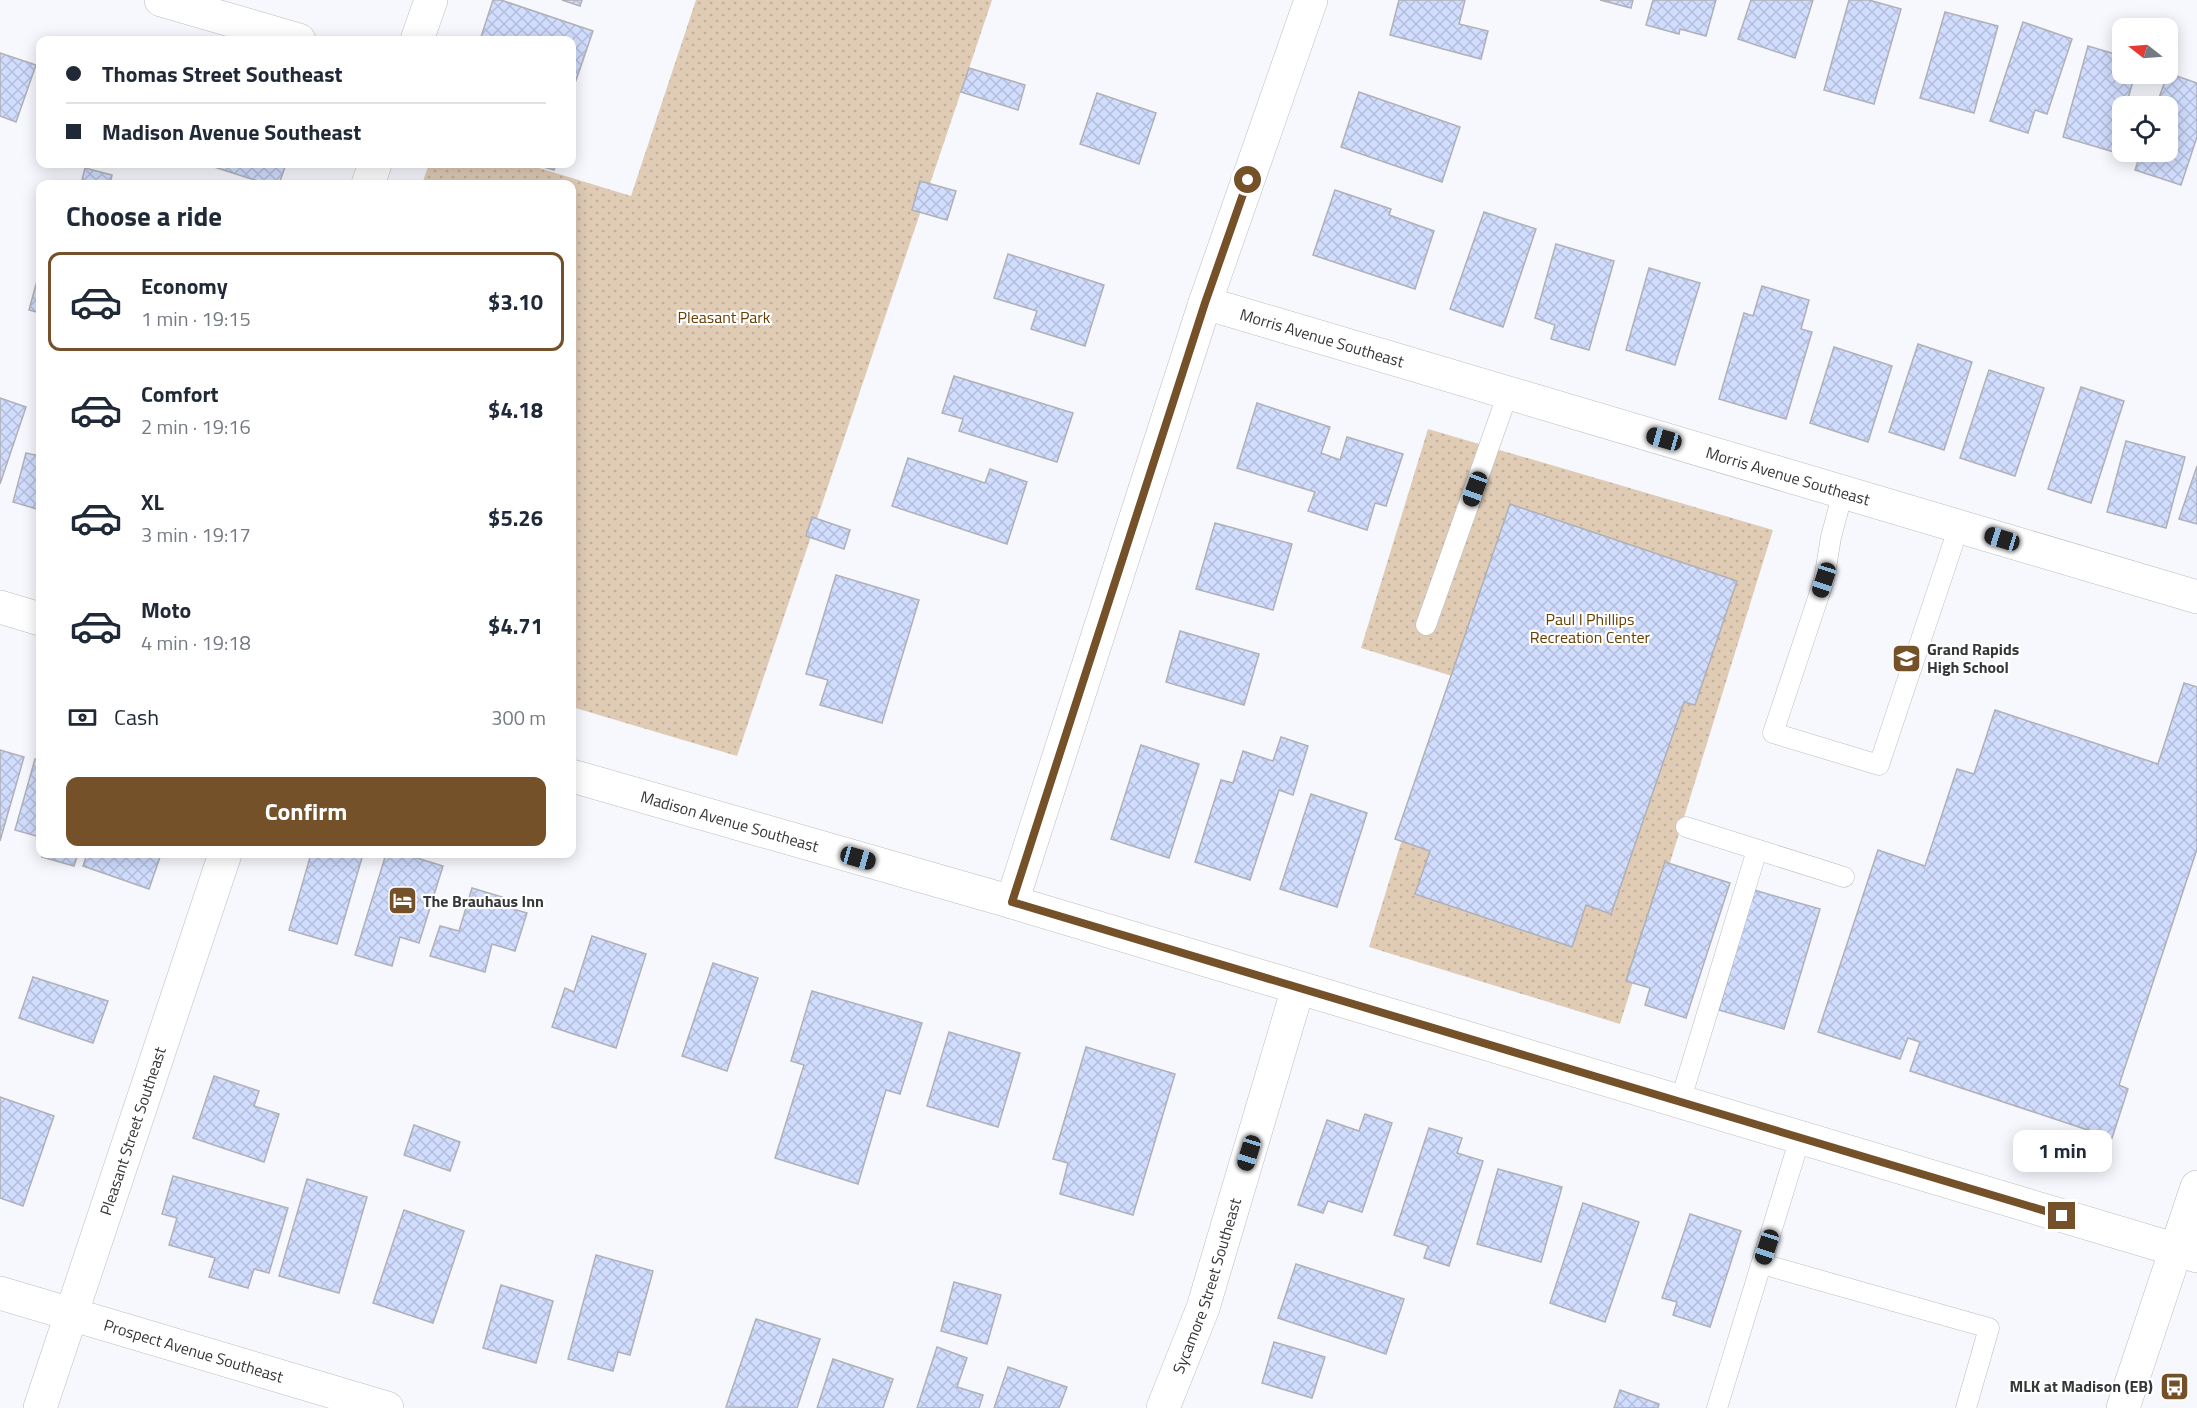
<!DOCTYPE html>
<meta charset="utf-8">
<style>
:root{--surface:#fff;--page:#f2f2f3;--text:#1f2937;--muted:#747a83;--line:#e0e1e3;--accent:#745129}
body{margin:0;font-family:"Titillium Web",sans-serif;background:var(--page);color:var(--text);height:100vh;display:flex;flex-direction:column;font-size:22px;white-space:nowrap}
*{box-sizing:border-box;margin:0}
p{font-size:20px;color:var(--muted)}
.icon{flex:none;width:33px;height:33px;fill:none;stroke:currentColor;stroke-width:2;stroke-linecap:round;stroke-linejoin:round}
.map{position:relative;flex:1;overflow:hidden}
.drawer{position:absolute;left:36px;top:180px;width:540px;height:678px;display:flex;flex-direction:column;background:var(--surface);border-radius:12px;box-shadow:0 3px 15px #0003}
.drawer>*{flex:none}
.top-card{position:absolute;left:36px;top:36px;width:540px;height:132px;border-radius:12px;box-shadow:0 3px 15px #0003;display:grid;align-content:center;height:132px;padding:0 30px;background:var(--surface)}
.needle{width:39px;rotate:287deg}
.controls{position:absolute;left:2112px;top:18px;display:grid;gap:12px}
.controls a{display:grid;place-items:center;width:66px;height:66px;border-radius:12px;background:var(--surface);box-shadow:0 3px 15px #0003;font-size:30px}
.end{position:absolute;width:27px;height:27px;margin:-14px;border:8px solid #745129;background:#fff;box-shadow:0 0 0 3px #fff}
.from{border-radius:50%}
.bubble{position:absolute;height:42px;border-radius:12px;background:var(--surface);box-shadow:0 3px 15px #0003;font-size:20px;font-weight:700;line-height:42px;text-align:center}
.car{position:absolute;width:18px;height:36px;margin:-18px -9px;border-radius:8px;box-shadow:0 0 4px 2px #0007;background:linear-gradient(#222 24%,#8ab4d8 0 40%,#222 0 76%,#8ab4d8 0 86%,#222 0)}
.top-card b{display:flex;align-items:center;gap:21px;height:57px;font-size:22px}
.top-card b+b{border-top:2px solid var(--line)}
.top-card i{width:15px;height:15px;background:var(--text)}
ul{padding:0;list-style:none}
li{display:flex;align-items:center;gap:18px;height:99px;margin:0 12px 9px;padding:0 18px;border:3px solid transparent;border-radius:12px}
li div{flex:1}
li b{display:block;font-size:22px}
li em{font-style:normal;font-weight:700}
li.active{border-color:var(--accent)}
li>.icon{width:54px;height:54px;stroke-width:1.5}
h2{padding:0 30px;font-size:27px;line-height:72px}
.pay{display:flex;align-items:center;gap:15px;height:66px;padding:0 30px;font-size:22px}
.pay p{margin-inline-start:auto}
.button{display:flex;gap:12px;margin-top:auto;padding:12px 30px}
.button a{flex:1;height:69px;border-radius:12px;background:var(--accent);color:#fff;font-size:24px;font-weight:700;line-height:69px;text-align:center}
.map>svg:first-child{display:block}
</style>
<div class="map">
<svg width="2197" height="1408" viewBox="0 0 2197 1408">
<defs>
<pattern id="park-dots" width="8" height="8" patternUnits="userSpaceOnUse" patternTransform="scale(1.5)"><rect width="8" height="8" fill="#e0cbb5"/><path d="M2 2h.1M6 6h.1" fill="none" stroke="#c1af9c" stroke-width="1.8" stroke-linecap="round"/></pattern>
<pattern id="building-cross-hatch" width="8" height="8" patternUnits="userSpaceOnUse" patternTransform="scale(1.5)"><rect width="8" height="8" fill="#d1ddfe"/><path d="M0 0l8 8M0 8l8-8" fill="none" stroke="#b4beda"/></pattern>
</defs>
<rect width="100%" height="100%" fill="#f6f8fd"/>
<g fill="url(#park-dots)">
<polygon points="696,0 992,0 737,756 572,707 572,184 422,184 429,164 526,164 631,196"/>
<polygon points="1428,429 1773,530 1620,1024 1369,947 1452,676 1361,648"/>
</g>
<g fill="url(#building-cross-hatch)" stroke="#b0b1b6" stroke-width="1.5">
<polygon points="493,0 501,0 593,31 573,89 572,40 480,40"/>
<polygon points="562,0 582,0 580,6"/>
<polygon points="1399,0 1465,0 1459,24 1488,31 1481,59 1390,35"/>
<polygon points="1600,0 1633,0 1631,8"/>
<polygon points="1653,0 1716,0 1706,36 1680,29 1679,34 1646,25"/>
<polygon points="1751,0 1813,0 1795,58 1738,39"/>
<polygon points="1849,0 1869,0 1901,9 1874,104 1824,90"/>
<polygon points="1945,12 1998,26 1974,113 1920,98"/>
<polygon points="2023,22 2072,39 2047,114 2035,110 2028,133 1990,121"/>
<polygon points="2088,46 2122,56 2122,74 2135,74 2126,106 2122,106 2122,119 2114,152 2063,137"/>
<polygon points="0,53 36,65 16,122 0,116"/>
<polygon points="969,68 1025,85 1018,110 961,92"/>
<polygon points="2168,73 2197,83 2197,137 2181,185 2135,170 2141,152 2168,152 2168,106 2156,106"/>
<polygon points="1359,92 1460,127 1442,182 1341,147"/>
<polygon points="1097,93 1156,113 1139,164 1080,144"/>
<polygon points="205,164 286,164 279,184 267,184"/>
<polygon points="533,164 556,164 554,170"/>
<polygon points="85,168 112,175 110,184 81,184"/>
<polygon points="920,181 956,191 947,220 912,210"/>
<polygon points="1335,190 1391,209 1389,215 1434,231 1415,289 1313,255"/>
<polygon points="1484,212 1536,229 1503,327 1450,309"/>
<polygon points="1556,244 1614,261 1589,350 1551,339 1555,325 1535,318"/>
<polygon points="1008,254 1104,285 1085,346 1031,329 1037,311 994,298"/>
<polygon points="1649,268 1700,283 1675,365 1626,350"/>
<polygon points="40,270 40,313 29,310"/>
<polygon points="1762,286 1809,300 1801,329 1812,332 1786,419 1719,399 1744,313 1753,316"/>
<polygon points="1918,344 1972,362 1944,450 1889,432"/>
<polygon points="1834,347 1892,366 1868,442 1810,423"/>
<polygon points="1989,370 2044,388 2015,476 1960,458"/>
<polygon points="954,376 1073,413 1057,462 959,431 963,419 942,413"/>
<polygon points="2081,387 2124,401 2091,503 2048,489"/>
<polygon points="0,398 26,407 0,484"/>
<polygon points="1257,403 1330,427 1321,453 1340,460 1347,437 1403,454 1386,506 1375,503 1367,530 1308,511 1315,492 1237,468"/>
<polygon points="2126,441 2185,457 2166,528 2107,512"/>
<polygon points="26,453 40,456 40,510 13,502"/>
<polygon points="908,458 985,483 990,469 1027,482 1007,544 892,506"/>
<polygon points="2197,466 2197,524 2179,519"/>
<polygon points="1510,504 1737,581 1695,705 1684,702 1611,914 1586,905 1572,947 1415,894 1430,851 1395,839"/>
<polygon points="812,517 850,530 844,549 806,536"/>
<polygon points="1215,523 1292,544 1273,610 1196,589"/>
<polygon points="836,575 919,600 882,723 820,705 828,680 806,674"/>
<polygon points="1180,631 1259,654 1244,705 1166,682"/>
<polygon points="2184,683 2197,687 2197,849 2119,1085 2128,1089 2112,1138 1910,1071 1920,1042 1908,1038 1900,1059 1818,1032 1878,850 1925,866 1957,769 1974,774 1995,710 2158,764"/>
<polygon points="1281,737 1308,746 1293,795 1279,790 1250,880 1195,862 1221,780 1233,783 1243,751 1273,761"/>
<polygon points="1141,745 1199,764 1169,858 1111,839"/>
<polygon points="0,750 24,757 0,841"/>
<polygon points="35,759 40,760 40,837 15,830"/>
<polygon points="1311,794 1367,813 1337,907 1280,889"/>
<polygon points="43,854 78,854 74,866 42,857"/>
<polygon points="87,854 161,854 149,889 83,866"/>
<polygon points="311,854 363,854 337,944 289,930"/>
<polygon points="386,854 404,854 443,866 419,943 400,937 392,966 355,955"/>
<polygon points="1665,862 1730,883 1686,1018 1645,1005 1650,988 1626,981"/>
<polygon points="472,888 502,897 499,905 527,913 515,951 492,944 485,972 430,956 440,926 459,931"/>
<polygon points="1754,890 1820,909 1784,1029 1719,1010"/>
<polygon points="592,936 646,954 616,1048 552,1027 565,988 574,992"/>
<polygon points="713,963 758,978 727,1071 682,1056"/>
<polygon points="33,977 108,1001 93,1043 19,1018"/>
<polygon points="812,991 922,1023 900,1094 886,1090 858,1184 775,1158 804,1065 791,1061"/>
<polygon points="949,1032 1020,1053 998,1127 927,1106"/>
<polygon points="1086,1047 1175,1074 1133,1215 1060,1194 1068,1163 1053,1159"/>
<polygon points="214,1076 259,1091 254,1106 279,1114 264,1162 193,1138"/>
<polygon points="0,1097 54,1116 23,1206 0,1198"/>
<polygon points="1365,1114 1392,1123 1362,1212 1328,1201 1323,1213 1298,1205 1327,1120 1359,1131"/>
<polygon points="414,1125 460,1142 450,1171 404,1155"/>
<polygon points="1429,1128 1462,1138 1457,1153 1483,1161 1449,1266 1424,1258 1428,1246 1394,1235"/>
<polygon points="1498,1169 1562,1187 1541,1262 1477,1244"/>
<polygon points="173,1176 288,1208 269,1273 254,1269 248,1288 209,1277 215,1258 169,1245 177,1218 162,1214"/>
<polygon points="307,1179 367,1197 339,1293 279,1276"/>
<polygon points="1583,1203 1639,1222 1605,1322 1550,1303"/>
<polygon points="404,1210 464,1231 433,1323 373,1303"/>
<polygon points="1690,1214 1741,1231 1710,1327 1673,1315 1677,1302 1662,1298"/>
<polygon points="596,1255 653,1271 630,1355 618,1352 613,1371 568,1359"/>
<polygon points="1296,1264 1404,1299 1386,1354 1278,1318"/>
<polygon points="954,1282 1001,1295 987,1344 941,1331"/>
<polygon points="501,1285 553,1301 536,1363 483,1348"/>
<polygon points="756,1319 820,1339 797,1408 726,1407"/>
<polygon points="1274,1342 1325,1357 1312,1398 1262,1383"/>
<polygon points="937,1347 967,1358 957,1387 983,1395 979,1408 917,1408"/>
<polygon points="833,1359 893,1379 883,1408 817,1408"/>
<polygon points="1008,1367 1067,1387 1059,1408 994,1408"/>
<polygon points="1620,1390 1659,1404 1658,1408 1614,1408"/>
</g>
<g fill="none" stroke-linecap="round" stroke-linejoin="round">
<defs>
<g id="lane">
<polyline points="1843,492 1831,537 1824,580 1773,733 1879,765 1959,526"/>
<polyline points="1426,625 1508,393"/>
<polyline points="1686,827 1844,877"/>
<polyline points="1680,1102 1757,850"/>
<polyline points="1762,1264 1989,1328 1966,1408"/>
<polyline points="1717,1408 1800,1138"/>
</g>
<g id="street">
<polyline points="161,0 299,40"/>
<polyline points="417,40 431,0"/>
<polyline points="368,184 375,164"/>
<path id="s1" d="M 1205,303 L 2197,597"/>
<polyline points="1012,902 1205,303 1311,0"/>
<path id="s2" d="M 0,1293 L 387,1408"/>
<path id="s3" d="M 40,1408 L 225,854"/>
<path id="s4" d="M 1163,1408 L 1203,1308 L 1298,988"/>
</g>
<g id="secondary">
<polyline points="0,607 40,619"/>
<path id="s5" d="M 572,776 L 1012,902 L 2197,1256"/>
<polyline points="2123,1408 2197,1187"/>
</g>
</defs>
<use href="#lane" stroke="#babcc1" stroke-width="21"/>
<use href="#street" stroke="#babcc1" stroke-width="34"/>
<use href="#secondary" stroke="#babcc1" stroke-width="34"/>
<use href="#lane" stroke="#fff" stroke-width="20"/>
<use href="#street" stroke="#fff" stroke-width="33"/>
<use href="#secondary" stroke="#fff" stroke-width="33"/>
</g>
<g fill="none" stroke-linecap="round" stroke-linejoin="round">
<polyline stroke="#745129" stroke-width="8" points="1248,180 1205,303 1012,902 2062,1216"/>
</g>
<defs>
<symbol id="school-square" viewBox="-11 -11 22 22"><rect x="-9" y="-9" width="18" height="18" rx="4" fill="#745129" stroke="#fff"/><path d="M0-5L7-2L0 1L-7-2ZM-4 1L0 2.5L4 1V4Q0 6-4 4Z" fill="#fff"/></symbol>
<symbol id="hotel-square" viewBox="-11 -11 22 22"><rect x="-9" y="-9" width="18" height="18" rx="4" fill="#745129" stroke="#fff"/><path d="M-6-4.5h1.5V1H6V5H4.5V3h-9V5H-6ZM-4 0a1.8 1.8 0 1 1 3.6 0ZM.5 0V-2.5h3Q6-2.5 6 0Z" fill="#fff"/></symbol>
<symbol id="bus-square" viewBox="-11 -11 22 22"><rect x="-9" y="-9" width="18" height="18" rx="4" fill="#745129" stroke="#fff"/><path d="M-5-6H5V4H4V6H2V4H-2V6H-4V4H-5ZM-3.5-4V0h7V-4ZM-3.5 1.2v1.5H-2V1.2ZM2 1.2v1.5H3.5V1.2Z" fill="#fff"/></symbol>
</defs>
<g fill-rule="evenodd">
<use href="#school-square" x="1890" y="642" width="33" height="33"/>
<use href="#hotel-square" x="386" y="884" width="33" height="33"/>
<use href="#bus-square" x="2158" y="1370" width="33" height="33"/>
</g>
<g text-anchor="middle" stroke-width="4.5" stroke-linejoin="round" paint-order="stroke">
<g font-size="16" fill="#673d00" stroke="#fff">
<text x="724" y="323">Pleasant Park</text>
<text x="1590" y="625">Paul I Phillips<tspan x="1590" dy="18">Recreation Center</tspan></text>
</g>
<g font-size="16" fill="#363739" stroke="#fff">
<text dy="6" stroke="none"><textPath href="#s1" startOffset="122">Morris Avenue Southeast</textPath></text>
<text dy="6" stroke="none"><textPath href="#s1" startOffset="608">Morris Avenue Southeast</textPath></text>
<text dy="6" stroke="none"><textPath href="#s5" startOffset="164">Madison Avenue Southeast</textPath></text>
<text dy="6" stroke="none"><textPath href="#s3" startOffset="292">Pleasant Street Southeast</textPath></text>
<text dy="6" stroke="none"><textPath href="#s4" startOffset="130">Sycamore Street Southeast</textPath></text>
<text dy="6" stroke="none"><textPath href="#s2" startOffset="202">Prospect Avenue Southeast</textPath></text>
</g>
<g font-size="16" font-weight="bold" fill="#363739" stroke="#fff" text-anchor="start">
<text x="1927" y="655">Grand Rapids<tspan x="1927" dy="18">High School</tspan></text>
<text x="423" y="907">The Brauhaus Inn</text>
<text x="2153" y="1392" text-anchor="end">MLK at Madison (EB)</text>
</g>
</g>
</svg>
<div class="controls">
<a><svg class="needle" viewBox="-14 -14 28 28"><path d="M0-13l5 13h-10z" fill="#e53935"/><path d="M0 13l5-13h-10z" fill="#747a83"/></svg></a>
<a><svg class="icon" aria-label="locate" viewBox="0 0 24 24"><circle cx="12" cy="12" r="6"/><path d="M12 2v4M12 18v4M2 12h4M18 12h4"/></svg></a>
</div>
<i class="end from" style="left:1248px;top:180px"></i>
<i class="end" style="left:2062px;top:1216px"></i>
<div class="bubble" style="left:2013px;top:1130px;width:99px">1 min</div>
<i class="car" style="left:1664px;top:439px;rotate:286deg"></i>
<i class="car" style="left:1475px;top:489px;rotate:200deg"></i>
<i class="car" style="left:2002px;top:539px;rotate:287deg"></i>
<i class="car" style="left:1824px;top:580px;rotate:198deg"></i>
<i class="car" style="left:858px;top:858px;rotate:106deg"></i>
<i class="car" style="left:1249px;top:1153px;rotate:197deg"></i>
<i class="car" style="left:1767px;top:1247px;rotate:198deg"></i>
<div class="top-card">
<b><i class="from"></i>Thomas Street Southeast</b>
<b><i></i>Madison Avenue Southeast</b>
</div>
<section class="drawer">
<h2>Choose a ride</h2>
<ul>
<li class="active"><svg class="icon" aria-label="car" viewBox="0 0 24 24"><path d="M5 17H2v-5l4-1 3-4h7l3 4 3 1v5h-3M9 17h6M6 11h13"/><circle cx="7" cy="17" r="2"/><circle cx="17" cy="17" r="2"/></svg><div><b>Economy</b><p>1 min · 19:15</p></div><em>$3.10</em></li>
<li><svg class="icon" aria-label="car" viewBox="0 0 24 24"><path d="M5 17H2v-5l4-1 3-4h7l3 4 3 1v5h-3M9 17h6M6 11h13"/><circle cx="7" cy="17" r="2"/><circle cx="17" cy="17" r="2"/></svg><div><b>Comfort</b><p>2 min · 19:16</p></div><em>$4.18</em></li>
<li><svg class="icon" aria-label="car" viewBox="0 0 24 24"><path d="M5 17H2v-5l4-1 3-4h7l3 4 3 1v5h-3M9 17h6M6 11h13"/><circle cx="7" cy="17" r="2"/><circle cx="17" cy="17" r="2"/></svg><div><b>XL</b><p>3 min · 19:17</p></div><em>$5.26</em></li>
<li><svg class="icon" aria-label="car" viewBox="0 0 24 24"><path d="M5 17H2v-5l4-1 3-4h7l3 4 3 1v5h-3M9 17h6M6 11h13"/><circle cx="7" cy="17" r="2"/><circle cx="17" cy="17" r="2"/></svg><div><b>Moto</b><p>4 min · 19:18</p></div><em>$4.71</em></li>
</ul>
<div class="pay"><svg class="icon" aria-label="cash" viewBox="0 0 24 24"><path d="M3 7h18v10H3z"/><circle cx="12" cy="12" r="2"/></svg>Cash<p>300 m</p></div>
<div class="button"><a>Confirm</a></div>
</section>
</div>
